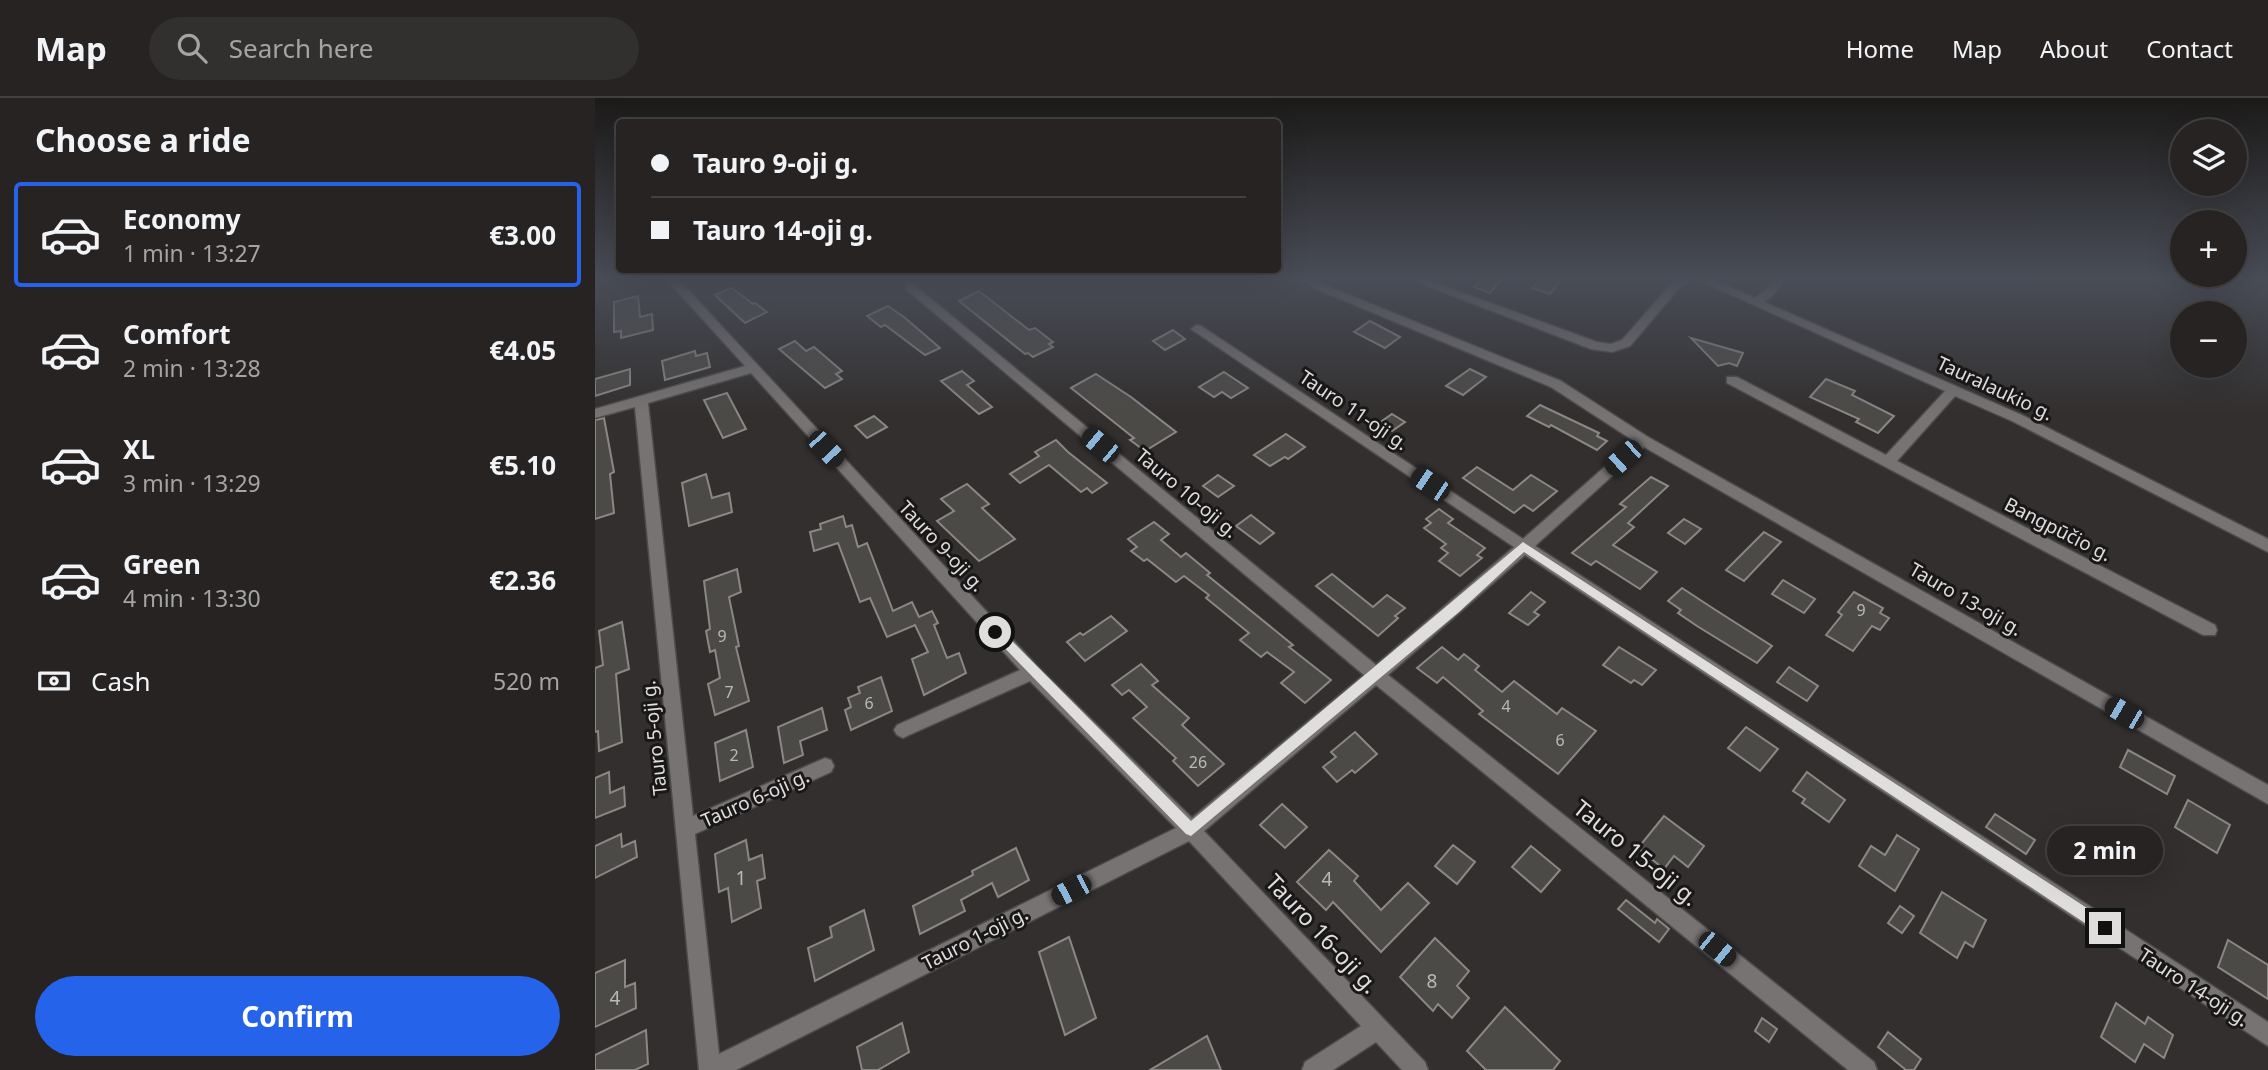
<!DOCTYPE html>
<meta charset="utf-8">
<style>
:root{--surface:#262322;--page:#322f2f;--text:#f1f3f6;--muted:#a4a4a5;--line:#424040;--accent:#2563eb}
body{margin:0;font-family:"Noto Sans",sans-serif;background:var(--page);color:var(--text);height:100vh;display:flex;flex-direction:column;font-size:26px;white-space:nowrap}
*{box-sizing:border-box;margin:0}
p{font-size:23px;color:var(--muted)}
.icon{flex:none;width:38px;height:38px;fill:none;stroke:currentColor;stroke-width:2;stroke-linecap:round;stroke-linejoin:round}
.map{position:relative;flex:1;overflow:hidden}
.side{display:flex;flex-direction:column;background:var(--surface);width:595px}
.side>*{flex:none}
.hud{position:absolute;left:21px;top:21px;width:665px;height:154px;border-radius:7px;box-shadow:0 7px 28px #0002,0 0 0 2px var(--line);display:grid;align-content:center;height:154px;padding:0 35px;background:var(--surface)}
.tools{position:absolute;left:1575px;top:21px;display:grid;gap:14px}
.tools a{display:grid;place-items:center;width:77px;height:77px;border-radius:50%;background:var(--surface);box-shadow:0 7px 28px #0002,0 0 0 2px var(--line);font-size:35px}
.end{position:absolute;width:32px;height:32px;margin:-16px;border:9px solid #e0dedd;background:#111;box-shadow:0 0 0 4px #111}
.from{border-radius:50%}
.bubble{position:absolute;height:49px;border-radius:24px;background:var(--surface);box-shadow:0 7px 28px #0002,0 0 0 2px var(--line);font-size:23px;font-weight:700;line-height:49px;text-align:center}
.car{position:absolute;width:21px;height:42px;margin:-21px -10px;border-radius:9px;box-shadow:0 0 5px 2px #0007;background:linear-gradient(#222 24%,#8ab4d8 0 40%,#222 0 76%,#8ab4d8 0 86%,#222 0)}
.hud b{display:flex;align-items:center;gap:24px;height:66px;font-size:26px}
.hud b+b{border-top:2px solid var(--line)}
.hud i{width:18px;height:18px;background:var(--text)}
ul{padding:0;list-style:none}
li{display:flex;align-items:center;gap:21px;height:105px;margin:0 14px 10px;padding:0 21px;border:4px solid transparent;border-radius:7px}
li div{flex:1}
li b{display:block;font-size:26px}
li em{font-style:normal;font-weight:700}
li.current{border-color:var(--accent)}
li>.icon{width:63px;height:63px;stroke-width:1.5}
h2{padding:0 35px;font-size:32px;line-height:84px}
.pay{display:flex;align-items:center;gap:18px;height:77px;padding:0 35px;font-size:26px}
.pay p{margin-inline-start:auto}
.primary-button{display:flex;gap:14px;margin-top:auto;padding:14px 35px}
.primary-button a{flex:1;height:80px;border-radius:42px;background:var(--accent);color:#fff;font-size:28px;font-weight:700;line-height:80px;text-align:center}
header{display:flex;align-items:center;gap:42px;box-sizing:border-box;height:98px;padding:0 35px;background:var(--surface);border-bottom:2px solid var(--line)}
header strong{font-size:33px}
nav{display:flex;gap:38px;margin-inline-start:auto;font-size:24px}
.search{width:490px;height:63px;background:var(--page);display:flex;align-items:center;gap:18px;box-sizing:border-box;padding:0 24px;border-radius:38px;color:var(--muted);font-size:26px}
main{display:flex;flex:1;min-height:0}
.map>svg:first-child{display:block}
</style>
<header>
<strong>Map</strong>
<div class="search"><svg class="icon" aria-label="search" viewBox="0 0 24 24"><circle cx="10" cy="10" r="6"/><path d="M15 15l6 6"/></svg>Search here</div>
<nav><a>Home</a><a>Map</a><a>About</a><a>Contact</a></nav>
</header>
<main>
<section class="side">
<h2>Choose a ride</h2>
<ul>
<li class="current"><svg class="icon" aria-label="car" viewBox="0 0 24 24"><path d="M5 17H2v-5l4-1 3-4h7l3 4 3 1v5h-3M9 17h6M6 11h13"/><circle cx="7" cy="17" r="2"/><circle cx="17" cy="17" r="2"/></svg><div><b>Economy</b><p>1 min · 13:27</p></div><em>€3.00</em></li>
<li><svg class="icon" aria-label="car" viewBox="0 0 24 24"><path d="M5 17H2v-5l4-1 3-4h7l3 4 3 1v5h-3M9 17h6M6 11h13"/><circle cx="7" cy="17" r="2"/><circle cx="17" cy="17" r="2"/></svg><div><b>Comfort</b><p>2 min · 13:28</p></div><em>€4.05</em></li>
<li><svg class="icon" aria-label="car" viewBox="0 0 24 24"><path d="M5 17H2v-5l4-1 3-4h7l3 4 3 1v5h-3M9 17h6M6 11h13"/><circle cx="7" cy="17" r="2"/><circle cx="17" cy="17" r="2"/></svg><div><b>XL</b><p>3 min · 13:29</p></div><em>€5.10</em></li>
<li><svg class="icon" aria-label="car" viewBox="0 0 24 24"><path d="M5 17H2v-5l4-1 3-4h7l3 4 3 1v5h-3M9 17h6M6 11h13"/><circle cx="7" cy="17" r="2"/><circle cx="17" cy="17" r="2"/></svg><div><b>Green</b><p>4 min · 13:30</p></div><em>€2.36</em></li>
</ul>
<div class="pay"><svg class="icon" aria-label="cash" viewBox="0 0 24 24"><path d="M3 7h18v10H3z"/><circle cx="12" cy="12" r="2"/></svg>Cash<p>520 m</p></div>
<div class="primary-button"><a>Confirm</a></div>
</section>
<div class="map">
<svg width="1673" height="972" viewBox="0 0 1673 972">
<rect width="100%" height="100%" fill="#322f2e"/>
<g fill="#4c4a47" stroke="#8a8785" stroke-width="2">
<polygon points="888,180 908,180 895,195 879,189"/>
<polygon points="946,180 968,180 955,196 937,190"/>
<polygon points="137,190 158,206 160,205 172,214 150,225 120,197"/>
<polygon points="384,193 434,232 440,230 458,244 454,246 458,249 438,259 433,255 430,256 364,203"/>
<polygon points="43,198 45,219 57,216 58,232 26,240 26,233 19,234 19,204"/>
<polygon points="293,208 309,219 345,250 330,257 290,227 286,229 272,218"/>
<polygon points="775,223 805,239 790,250 759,234"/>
<polygon points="578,232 590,241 570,252 558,243"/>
<polygon points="1096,240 1148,255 1142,268 1134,265 1123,268"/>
<polygon points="200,243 211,253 219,249 247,273 241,276 247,281 230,290 184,251"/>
<polygon points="100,253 101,258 112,255 115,269 70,282 67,263"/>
<polygon points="35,271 35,287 0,298 0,281"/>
<polygon points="875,271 891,279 868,297 851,288"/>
<polygon points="367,273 379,283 372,287 397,309 384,316 346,283"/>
<polygon points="629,274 653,290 636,300 627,294 619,299 604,289"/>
<polygon points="501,276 536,299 581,334 550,353 535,342 539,340 476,290"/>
<polygon points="1231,281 1260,293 1257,297 1299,318 1283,335 1261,324 1264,321 1215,299"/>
<polygon points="132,295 151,331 128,340 109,302"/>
<polygon points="945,307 1004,335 1002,338 1012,343 1002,352 956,327 954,329 932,318"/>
<polygon points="797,316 810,324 797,333 784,325"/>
<polygon points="279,318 292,329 272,340 260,328"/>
<polygon points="9,320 19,374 15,376 19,415 0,421 0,322"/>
<polygon points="691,336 710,349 693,361 690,359 675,368 659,357"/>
<polygon points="461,342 473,354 512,385 497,395 492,390 486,394 454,367 425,385 415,376 444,358 440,354"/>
<polygon points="882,369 918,392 936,377 962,393 938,413 929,407 919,415 868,380"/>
<polygon points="111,376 117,400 134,395 137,414 94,428 87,385"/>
<polygon points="623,377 639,388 623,399 608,388"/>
<polygon points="1056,379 1073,388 1033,425 1039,429 1018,447 1062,474 1045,491 1001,463 996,467 977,455 1031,409 1025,406"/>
<polygon points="372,386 394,406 387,410 420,441 384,463 342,423 359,413 346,401"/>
<polygon points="844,411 858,421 853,425 890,450 882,457 887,460 865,478 844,463 853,455 846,450 851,446 829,430 836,425 831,421"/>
<polygon points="656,417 679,435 665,446 641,428"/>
<polygon points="248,418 251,429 257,427 263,449 272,445 298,513 317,504 324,519 337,513 343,525 339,527 352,560 364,555 371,575 329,597 317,561 333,554 320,527 292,539 275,500 265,504 243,445 219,453 215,434 226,431 225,426"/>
<polygon points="1089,421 1106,431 1090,446 1073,435"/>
<polygon points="559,424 574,436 566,442 586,459 591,455 615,475 612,477 698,547 694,549 736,582 710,605 686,585 699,574 672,554 666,559 645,542 654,535 611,500 614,497 589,478 581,484 552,461 549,463 536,453 542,449 533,441"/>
<polygon points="1169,434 1186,444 1149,483 1131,472"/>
<polygon points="142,471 146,494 134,499 144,548 141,549 154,603 120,617 113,586 125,580 120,552 115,554 111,533 115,531 109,483"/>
<polygon points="737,476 778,509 792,497 810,510 800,518 803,520 783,538 721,488"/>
<polygon points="1188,482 1220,501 1209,515 1177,496"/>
<polygon points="1087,490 1119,511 1177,548 1162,565 1102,528 1083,515 1086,512 1073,503"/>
<polygon points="936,494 950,504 939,514 944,517 933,527 914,515"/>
<polygon points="1259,494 1288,510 1285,515 1294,520 1285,532 1277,528 1258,553 1231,537 1247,517 1243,514"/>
<polygon points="516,518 532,533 490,563 472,544 485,535 488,537"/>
<polygon points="27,524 34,571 21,576 27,644 4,653 3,633 0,634 0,570 8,567 4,533"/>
<polygon points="847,549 863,562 869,556 884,568 880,572 907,594 919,583 962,616 967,610 1001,633 963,676 884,616 888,613 848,579 842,585 822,570"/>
<polygon points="1024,549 1061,572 1047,587 1039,582 1036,585 1008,567"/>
<polygon points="546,566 563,583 557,587 594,620 587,627 629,666 603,688 578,663 581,660 538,620 552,609 534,592 527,597 517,587"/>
<polygon points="1194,569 1223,588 1212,603 1182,584"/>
<polygon points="286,579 297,613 256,632 250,612 256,609 253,600 265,595 263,589"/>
<polygon points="227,610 232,632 205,643 208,657 189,665 183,629"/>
<polygon points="1151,629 1183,651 1165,673 1133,650"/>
<polygon points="151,632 158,669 125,683 120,645"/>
<polygon points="760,634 782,656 760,675 757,672 742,684 728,669 741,659 736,654"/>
<polygon points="1533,652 1580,678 1572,696 1525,669"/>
<polygon points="14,674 15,695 29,689 30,708 0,720 0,680"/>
<polygon points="1212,674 1250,702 1234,724 1207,705 1210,701 1198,693"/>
<polygon points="1593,702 1635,727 1622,755 1580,729"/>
<polygon points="687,706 712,729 690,750 665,727"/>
<polygon points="1400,716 1440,742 1431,756 1391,729"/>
<polygon points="1069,718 1109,748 1093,769 1079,758 1069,771 1043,750"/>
<polygon points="26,736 27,749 40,743 42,759 0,780 0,748"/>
<polygon points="1302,737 1324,751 1300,793 1264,768 1276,748 1290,757"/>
<polygon points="151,742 154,762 167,757 170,780 162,783 166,810 137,824 133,790 124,794 120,756"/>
<polygon points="858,747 880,764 862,786 840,768"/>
<polygon points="936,748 965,772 946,794 917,769"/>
<polygon points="421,750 434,782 403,799 397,785 366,802 370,813 325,836 318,808 378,777 377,773"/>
<polygon points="734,752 763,778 759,783 786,812 813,785 834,805 786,854 738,804 731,812 702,784"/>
<polygon points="1347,794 1391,822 1378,849 1370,844 1362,860 1325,835"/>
<polygon points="1031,802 1060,825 1062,821 1074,831 1064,844 1023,811"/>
<polygon points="1305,808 1319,818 1307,835 1293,825"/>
<polygon points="269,812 279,852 220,883 213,850 237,839 235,829"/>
<polygon points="474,839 501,920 470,937 444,854"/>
<polygon points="840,840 874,873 862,888 874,900 857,920 843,906 838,913 805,879"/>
<polygon points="1633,842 1673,867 1673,901 1623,869"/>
<polygon points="30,862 30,889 40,885 41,910 0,929 0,875"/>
<polygon points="1521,905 1550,926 1553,919 1578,937 1569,960 1549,946 1540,964 1506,939"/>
<polygon points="910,909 965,963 958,972 891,972 872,953"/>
<polygon points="1167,920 1182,931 1174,944 1160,933"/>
<polygon points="307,925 314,954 283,972 267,972 262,949"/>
<polygon points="51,932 53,966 40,972 0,972 0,957"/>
<polygon points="1293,934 1326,961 1319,972 1311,972 1283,949"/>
<polygon points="612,938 626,972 555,972"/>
</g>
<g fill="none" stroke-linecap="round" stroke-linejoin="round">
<defs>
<g id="street">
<path d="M 74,180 L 82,180 L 443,569 L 597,720 L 769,577 L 311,191 L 311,187 L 319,187 L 781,567 L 919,449 L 596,231 L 602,227 L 606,228 L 928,441 L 1039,343 L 956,289 L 719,190 L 707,180 L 720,180 L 727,186 L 966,283 L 1053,339 L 1673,687 L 1673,706 L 1049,349 L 940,448 L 1673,924 L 1673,948 L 930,457 L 793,577 L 1279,964 L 1282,972 L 1253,972 L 781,587 L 609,733 L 830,964 L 833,972 L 807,972 L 781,944 L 738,972 L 707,972 L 710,964 L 766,928 L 594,743 L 141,972 L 104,972 L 40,309 L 0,320 L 0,311 L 150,268 L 74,184 ZM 156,275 L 425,572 L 302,627 L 299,632 L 302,637 L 308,640 L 314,637 L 435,583 L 581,730 L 124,956 L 100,736 L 236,674 L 239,668 L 236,662 L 230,660 L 98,718 L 53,305 Z"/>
<polygon points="811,180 827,180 1002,244 1016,246 1027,242 1078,184 1085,180 1099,180 1086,188 1035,248 1017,254 996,251"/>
<polygon points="1099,180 1114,180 1160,200 1170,193 1179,180 1191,180 1178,197 1169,204 1427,317 1673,441 1673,454 1417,323 1360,298 1302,363 1620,527 1622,532 1620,537 1608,537 1132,285 1132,279 1142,279 1291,357 1350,293"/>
</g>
</defs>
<use href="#street" stroke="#4d4b4a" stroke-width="3"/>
<use href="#street" fill="#777372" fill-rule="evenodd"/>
</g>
<linearGradient id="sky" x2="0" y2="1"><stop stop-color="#1c1a19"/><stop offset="0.57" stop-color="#494d57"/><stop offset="1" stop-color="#494d57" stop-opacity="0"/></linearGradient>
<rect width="1673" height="316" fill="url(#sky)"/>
<polygon fill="#e0dedd" points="928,444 1515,825 1517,830 1515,835 1510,837 1505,835 929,454 864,514 596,738 591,736 394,534 395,530 404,530 596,723"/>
<g text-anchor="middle" stroke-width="6" stroke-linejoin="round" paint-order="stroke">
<g font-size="16" fill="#bbb9b8">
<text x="1266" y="518">9</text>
<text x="127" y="544">9</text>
<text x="134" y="600">7</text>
<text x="274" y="611">6</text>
<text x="911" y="614">4</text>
<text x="965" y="648">6</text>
<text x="139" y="663">2</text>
<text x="603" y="670">26</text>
</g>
<g font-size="19" fill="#e0dedd" stroke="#191717">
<text transform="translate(1400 290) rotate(25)" y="7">Tauralaukio g.</text>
<text transform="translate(759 312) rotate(34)" y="7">Tauro 11-oji g.</text>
<text transform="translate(592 395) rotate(40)" y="7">Tauro 10-oji g.</text>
<text transform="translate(1463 431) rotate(27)" y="7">Bangpūčio g.</text>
<text transform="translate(347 448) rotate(47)" y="7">Tauro 9-oji g.</text>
<text transform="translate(1371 501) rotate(30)" y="7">Tauro 13-oji g.</text>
<text transform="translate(59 640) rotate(-96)" y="7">Tauro 5-oji g.</text>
<text transform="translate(160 700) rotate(-24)" y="7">Tauro 6-oji g.</text>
<text transform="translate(380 840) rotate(-27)" y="7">Tauro 1-oji g.</text>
<text transform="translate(1599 889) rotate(33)" y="7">Tauro 14-oji g.</text>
</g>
<g font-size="19" fill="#bbb9b8">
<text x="146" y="787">1</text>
<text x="732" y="788">4</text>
<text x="837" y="890">8</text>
<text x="20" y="907">4</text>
</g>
<g font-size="23" fill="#e0dedd" stroke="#191717">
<text transform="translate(1041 755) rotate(39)" y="8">Tauro 15-oji g.</text>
<text transform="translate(727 836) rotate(47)" y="8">Tauro 16-oji g.</text>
</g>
</g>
</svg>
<div class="tools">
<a><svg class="icon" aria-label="layers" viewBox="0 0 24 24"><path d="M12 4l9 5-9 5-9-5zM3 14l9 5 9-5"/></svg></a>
<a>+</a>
<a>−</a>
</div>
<i class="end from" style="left:400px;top:534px"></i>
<i class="end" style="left:1510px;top:830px"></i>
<div class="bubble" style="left:1452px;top:728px;width:116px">2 min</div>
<i class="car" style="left:505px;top:347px;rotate:310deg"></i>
<i class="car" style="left:231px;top:351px;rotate:137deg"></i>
<i class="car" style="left:1028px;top:360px;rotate:228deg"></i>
<i class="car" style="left:835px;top:386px;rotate:304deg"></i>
<i class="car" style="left:1529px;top:615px;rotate:300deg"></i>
<i class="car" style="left:476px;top:792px;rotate:243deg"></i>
<i class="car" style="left:1122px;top:851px;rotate:129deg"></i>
<div class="hud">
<b><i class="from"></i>Tauro 9-oji g.</b>
<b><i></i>Tauro 14-oji g.</b>
</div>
</div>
</main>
